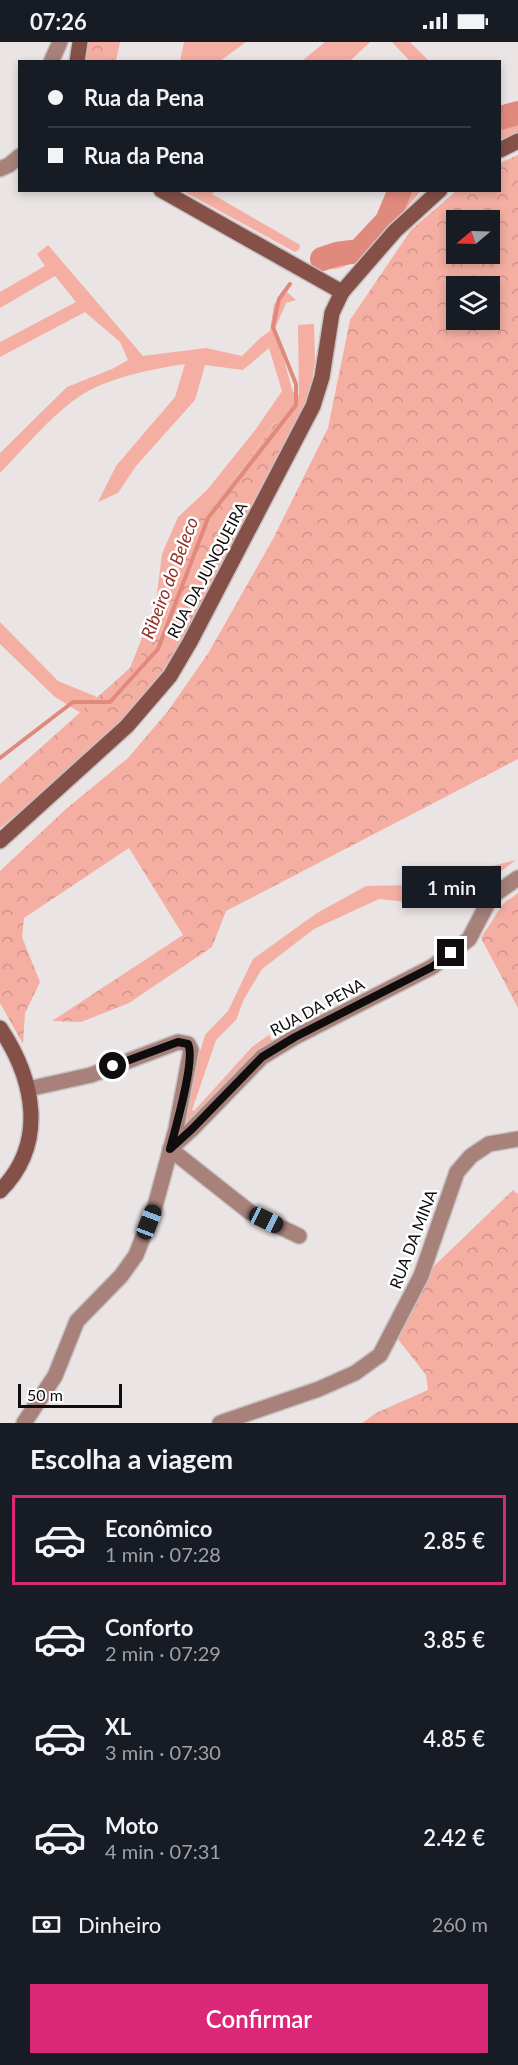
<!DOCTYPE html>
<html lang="pt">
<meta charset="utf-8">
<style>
:root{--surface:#171b24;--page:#242831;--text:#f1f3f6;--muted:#9ea1a6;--line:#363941;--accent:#db2777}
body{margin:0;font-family:Lato,sans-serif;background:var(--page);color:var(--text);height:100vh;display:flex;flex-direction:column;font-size:22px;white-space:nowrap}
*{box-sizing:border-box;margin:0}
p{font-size:20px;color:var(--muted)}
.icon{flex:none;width:33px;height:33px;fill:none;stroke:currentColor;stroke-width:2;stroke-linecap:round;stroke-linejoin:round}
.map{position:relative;height:1381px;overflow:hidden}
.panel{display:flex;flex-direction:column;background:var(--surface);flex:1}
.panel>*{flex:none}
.top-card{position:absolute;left:18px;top:18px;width:483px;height:132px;border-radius:0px;box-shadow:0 3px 9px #0003;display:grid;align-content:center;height:132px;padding:0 30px;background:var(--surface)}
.needle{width:39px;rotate:251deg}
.fabs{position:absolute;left:446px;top:168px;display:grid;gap:12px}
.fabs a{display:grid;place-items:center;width:54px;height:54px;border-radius:0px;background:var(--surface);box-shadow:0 3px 9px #0003;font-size:30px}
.scale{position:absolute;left:18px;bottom:15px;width:104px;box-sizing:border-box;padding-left:6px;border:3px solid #0f0d0d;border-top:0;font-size:16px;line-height:21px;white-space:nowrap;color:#0f0d0d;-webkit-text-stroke:4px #fff;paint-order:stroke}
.end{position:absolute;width:27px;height:27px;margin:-14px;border:8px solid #0f0d0d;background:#fff;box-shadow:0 0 0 3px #fff}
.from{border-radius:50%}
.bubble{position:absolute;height:42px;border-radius:0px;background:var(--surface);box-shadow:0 3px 9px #0003;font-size:20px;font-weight:600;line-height:42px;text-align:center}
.car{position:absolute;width:18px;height:36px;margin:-18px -9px;border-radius:8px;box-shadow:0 0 4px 2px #0007;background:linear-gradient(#222 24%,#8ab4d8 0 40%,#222 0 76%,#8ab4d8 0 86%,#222 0)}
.top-card b{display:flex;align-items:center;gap:21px;height:57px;font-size:22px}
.top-card b+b{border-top:2px solid var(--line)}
.top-card i{width:15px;height:15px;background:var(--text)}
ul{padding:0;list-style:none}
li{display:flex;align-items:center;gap:18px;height:90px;margin:0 12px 9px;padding:0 18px;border:3px solid transparent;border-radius:0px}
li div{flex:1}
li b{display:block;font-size:22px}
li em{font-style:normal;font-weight:600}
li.selected{border-color:var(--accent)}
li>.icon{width:54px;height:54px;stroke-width:1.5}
h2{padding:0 30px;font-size:27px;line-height:72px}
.pay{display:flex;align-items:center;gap:15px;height:66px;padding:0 30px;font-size:22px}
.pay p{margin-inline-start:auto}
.primary-button{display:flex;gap:12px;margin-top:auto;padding:12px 30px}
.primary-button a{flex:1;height:69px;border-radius:0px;background:var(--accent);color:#fff;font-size:24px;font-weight:600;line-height:69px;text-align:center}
.status{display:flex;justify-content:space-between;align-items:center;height:42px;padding:0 30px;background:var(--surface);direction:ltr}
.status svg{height:16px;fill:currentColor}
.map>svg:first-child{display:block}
</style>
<div class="status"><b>07:26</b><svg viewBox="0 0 49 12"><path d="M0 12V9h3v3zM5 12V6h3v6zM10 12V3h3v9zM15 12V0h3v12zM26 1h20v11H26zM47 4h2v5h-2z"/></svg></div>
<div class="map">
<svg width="518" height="1381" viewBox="0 0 518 1381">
<defs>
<pattern id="forest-crowns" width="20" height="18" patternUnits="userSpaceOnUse" patternTransform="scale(1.5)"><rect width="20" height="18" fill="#f4aea2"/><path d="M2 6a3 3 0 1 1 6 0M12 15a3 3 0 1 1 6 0" fill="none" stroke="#d0948a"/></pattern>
</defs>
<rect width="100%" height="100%" fill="#eae4e4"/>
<g fill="#f4aea2">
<polygon points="184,0 246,0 220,19 180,19"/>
<polygon points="325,0 370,0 350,19 302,19"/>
<polygon points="392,0 410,0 429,19 410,19"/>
<polygon points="518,64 518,90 500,98 500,70"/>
<polygon points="183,149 215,149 212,152 300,203 299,208 295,210"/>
<path d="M 394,149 L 421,149 C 403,169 361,226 334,227 C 327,227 318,222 312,219 L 311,213 C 320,207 328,211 338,208 C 359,204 388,168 394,149 Z"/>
<path d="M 48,203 L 143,314 L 206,306 L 242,314 L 260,296 L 270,289 L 274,262 L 287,250 L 296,258 L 286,261 L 275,287 L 293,350 L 299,353 L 298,283 L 314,282 L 315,319 L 308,364 L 287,399 L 274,381 L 239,431 L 196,475 L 179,524 L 165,582 L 130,626 L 156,560 L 162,512 L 178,475 L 207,448 L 256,387 L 282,349 L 269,306 L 243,328 L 205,323 L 195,358 L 136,424 L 118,451 L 98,460 L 116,424 L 175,355 L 185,322 C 153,327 116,334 88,349 C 57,366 25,406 0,431 L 0,411 L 67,345 L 112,327 L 128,318 L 120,300 L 85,270 L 0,315 L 0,300 L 76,260 L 55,234 L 0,266 L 0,250 L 45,224 L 37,212 Z"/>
<polygon points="0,580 58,639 97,655 81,671 55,655 0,602"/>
<polygon points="516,818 484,842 450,844 416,861 379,857 314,887 262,927 244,957 236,978 216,998 192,1068 194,1069 252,1005 269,993 274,1002 190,1081 184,1080 193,1033 205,993 228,969 253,917 317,871 366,844 415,843"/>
</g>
<g fill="url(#forest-crowns)" fill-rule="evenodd">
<polygon points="87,0 120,0 116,19 86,19 84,14"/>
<path d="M 518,113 L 518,717 L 226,869 L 212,905 L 129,961 L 81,980 L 52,979 L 183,893 L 129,806 L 24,876 L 22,895 L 40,940 L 25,971 L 23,1002 L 0,961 L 0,829 L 66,767 L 128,716 L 168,669 L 209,610 L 273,497 L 328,386 L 350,278 L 411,188 L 456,149 L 500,148 L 500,121 ZM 489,178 L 489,212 L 456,212 L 456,178 ZM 489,244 L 489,278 L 456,278 L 456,244 Z"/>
<polygon points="275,380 287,399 215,535 177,610 138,661 101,700 0,786 0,742 130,626 165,582 179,524 196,475 239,431"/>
<polygon points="518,851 518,966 481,896 503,862"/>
<polygon points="513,1148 518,1152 518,1381 362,1381 376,1371 428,1348 426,1333 397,1296 433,1225"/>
</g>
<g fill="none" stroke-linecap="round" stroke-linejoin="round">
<polyline stroke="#e08a7d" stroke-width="4" points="0,716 73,660 110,660 158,607 208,476 296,363 296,342 273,285 279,257 290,242"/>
<g stroke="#e08a7d" stroke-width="24">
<polyline points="500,76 518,71"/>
<polyline points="322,217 337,212 359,209 387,179 400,148"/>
</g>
<defs>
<g id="street">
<polyline points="51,20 60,0"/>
<polyline points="0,127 9,123 20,114"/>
<polyline points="299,1194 251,1171 170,1107 192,1087 262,1015 295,995 432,925 469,897 491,855 518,836"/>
<polyline points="24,1381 55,1334 77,1279 121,1234 136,1213 155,1164 176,1087 191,1008 188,1002 178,1000 91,1033 28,1047"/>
<polyline points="220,1381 319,1347 355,1331 380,1313 421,1234 457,1130 471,1114 489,1102 518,1097"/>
</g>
<g id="secondary">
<polyline points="77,20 80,0"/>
<polyline points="500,108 518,99"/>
<polyline points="161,148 342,250"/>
<polyline points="0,799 127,684 170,634 190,600 313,364 322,335 332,271 342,250 395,189 440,148"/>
<path d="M 0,986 C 34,1037 48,1101 0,1149"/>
</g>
</defs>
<use href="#street" stroke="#c7c2c2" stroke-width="18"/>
<use href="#secondary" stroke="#c7c2c2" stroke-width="18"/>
<use href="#street" stroke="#a7817a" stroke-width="15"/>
<use href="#secondary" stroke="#855048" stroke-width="15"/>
</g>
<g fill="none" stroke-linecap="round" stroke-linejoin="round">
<path stroke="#0f0d0d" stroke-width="8" d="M 113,1024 L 178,1000 L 188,1002 C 196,1017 175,1088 170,1107 L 192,1087 L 262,1015 L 295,995 L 432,925 L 451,911"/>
</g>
<g text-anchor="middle" stroke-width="5" stroke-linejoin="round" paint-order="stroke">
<g font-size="16" fill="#0f0d0d" stroke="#fff">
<text transform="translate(207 528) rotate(-62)" y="6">RUA DA JUNQUEIRA</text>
<text transform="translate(317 965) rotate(-28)" y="6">RUA DA PENA</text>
<text transform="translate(413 1197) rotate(-69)" y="6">RUA DA MINA</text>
</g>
<g font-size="18" font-style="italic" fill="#922d22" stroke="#fff">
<text transform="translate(170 536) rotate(-69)" y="6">Ribeiro do Beleco</text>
</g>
</g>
</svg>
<div class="fabs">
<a><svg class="needle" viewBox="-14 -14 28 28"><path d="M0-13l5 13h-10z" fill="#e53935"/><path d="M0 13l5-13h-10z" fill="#9ea1a6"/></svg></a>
<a><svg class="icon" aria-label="layers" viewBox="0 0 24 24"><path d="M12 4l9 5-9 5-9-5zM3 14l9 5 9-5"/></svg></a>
</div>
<div class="scale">50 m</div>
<i class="end from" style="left:113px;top:1024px"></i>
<i class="end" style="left:451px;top:911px"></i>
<div class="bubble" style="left:402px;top:824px;width:99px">1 min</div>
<i class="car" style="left:266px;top:1178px;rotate:116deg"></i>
<i class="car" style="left:149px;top:1180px;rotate:21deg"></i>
<div class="top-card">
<b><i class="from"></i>Rua da Pena</b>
<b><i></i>Rua da Pena</b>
</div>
</div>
<section class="panel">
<h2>Escolha a viagem</h2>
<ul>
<li class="selected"><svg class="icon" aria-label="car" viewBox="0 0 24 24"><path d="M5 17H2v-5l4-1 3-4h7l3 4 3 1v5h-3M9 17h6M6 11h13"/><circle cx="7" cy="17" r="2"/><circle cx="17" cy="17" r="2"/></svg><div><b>Econômico</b><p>1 min · 07:28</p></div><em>2.85 €</em></li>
<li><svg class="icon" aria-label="car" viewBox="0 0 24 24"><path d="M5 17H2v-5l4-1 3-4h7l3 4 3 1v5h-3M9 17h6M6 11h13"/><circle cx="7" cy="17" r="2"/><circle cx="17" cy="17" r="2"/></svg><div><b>Conforto</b><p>2 min · 07:29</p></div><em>3.85 €</em></li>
<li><svg class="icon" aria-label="car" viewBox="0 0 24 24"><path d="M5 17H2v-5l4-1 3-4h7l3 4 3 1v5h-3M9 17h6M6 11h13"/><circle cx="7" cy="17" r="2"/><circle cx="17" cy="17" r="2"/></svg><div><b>XL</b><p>3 min · 07:30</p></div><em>4.85 €</em></li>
<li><svg class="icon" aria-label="car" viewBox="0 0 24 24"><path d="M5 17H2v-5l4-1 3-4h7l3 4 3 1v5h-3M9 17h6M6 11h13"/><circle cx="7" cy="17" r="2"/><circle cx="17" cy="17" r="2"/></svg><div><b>Moto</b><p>4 min · 07:31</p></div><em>2.42 €</em></li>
</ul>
<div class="pay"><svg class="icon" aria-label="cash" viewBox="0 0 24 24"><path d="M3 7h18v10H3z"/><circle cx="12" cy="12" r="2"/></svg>Dinheiro<p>260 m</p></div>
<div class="primary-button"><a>Confirmar</a></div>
</section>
